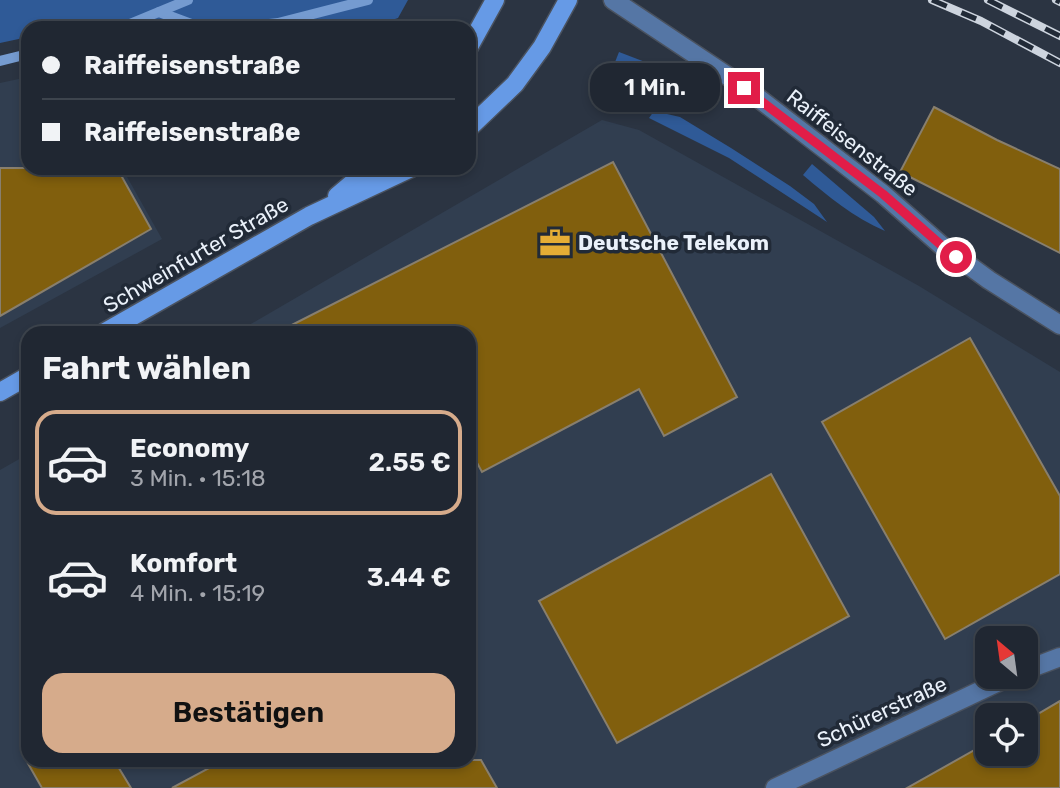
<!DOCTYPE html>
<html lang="de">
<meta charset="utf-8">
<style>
:root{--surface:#202732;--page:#282f3a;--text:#f1f3f6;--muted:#a2a5ac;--line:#3d444d;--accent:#d6ab8b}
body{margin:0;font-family:Rubik,sans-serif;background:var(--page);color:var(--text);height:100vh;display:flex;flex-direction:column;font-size:26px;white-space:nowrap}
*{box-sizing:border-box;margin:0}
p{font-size:23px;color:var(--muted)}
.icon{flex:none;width:38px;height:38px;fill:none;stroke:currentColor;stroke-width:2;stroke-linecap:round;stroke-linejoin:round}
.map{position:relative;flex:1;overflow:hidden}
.drawer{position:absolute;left:21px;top:326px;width:455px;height:441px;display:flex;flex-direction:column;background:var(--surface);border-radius:21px;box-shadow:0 4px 10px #0003,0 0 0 2px var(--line)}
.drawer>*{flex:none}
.hud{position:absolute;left:21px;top:21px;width:455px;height:154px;border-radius:21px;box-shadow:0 4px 10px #0003,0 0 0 2px var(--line);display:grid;align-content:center;height:154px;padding:0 21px;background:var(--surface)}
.needle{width:46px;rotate:331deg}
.controls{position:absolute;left:975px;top:626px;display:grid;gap:14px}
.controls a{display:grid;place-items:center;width:63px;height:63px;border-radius:14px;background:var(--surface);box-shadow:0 4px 10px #0003,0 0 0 2px var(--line);font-size:35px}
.end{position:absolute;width:32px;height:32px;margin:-16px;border:9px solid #e11d48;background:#fff;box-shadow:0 0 0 4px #fff}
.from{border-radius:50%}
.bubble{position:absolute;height:49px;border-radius:21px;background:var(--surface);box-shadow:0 4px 10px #0003,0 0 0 2px var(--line);font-size:23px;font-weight:600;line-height:49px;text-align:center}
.hud b{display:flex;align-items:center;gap:24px;height:66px;font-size:26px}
.hud b+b{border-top:2px solid var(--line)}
.hud i{width:18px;height:18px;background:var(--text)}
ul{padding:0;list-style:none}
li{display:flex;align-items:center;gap:21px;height:105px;margin:0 14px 10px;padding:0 7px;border:4px solid transparent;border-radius:21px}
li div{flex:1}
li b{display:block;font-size:26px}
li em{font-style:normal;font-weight:600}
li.current{border-color:var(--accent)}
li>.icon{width:63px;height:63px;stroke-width:1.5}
h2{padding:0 21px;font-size:32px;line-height:84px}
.action{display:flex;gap:14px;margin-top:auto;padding:14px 21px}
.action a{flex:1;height:80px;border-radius:21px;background:var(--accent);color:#111;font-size:28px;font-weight:600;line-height:80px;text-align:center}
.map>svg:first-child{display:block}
</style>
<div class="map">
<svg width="1060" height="788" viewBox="0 0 1060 788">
<rect width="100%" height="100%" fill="#2b3442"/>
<g fill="#313e50" fill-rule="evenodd">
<polygon points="28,77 28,168 122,168 162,239 0,328 0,83"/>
<path d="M 602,120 L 639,130 L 919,286 L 1060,372 L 1060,788 L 0,788 L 0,470 L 28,454 L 28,760 L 469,760 L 469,332 L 237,332 ZM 987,639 L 1026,639 L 1026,677 L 987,677 ZM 987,716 L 1026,716 L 1026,754 L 987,754 Z"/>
</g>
<g fill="#2f5a97">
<polygon points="0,0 408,0 398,18 368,28 178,28 171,25 111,21 76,28 28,28 28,37 0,43"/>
<polygon points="619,52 653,65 640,91 608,88 606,85"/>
<polygon points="654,111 680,117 731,148 790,186 814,204 827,222 729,158 649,118"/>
<path d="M 812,164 L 874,217 L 885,231 C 853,217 829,197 803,175 Z"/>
</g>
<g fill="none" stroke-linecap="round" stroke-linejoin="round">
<g stroke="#759bd0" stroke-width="10">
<polyline points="159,12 202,28"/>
<polyline points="120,28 188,0"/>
<polyline points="236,28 278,23 368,0"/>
<polyline points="0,61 28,54"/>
</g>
</g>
<g fill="#815f0d" stroke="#887f6e" stroke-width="2">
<polygon points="934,107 997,140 1060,169 1060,253 900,172"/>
<polygon points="613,162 737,397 664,436 639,389 482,472 469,448 469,332 278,332"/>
<polygon points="0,168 117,168 151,229 0,316"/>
<polygon points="970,338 1060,496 1060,574 945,639 822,422"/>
<polygon points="771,474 849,616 617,743 539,601"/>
<polygon points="1060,701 1060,788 907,788 987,743 987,754 1026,754 1026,721"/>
<polygon points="26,760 114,760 131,788 42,788"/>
<polygon points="224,760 481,760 497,788 172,788"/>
</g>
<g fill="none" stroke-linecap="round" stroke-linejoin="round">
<defs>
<g id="street">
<polyline points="613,0 744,87 883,194 941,245 989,280 1060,325"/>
<polyline points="1026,670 1060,657"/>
<polyline points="775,788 1009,677"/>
</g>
<g id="secondary">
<polyline points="469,47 495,0"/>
<polyline points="469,128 515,84 542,47 568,0"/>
<polyline points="337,196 370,168"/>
<polyline points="105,332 309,216 411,168"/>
<polyline points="0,392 28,376"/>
</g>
</defs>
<use href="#street" stroke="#4a525f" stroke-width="21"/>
<use href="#secondary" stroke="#4a525f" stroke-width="21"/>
<use href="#street" stroke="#5576a5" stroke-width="18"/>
<use href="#secondary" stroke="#669ae6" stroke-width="18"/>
<defs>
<g id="rail">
<polyline points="932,0 981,21 1060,63"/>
<polyline points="988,0 1060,36"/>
<polyline points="1056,0 1060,2"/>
</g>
</defs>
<use href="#rail" stroke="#cdd4de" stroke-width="8"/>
<use href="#rail" stroke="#212a37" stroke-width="5" stroke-dasharray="16" stroke-linecap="butt"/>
</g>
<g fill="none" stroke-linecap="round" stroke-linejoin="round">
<polyline stroke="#e11d48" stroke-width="9" points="744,88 883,194 941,245 956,257"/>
</g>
<defs>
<symbol id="office-bare" viewBox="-9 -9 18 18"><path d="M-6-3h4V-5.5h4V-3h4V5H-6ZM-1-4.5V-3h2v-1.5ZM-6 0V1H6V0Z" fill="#e5ad35" stroke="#212a37" stroke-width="2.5" paint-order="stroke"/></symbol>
</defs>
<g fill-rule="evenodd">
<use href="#office-bare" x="533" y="221" width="44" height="44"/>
</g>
<g text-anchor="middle" stroke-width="7" stroke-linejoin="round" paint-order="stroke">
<g font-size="21" fill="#eaf1fa" stroke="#212a37">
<text transform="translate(852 143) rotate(38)" y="7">Raiffeisenstraße</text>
<text transform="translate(196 255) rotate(-30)" y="7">Schweinfurter Straße</text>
<text transform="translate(882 712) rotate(-25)" y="7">Schürerstraße</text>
</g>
<g font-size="21" font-weight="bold" fill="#eaf1fa" stroke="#212a37" text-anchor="start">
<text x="578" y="250">Deutsche Telekom</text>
</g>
</g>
</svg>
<div class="controls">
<a><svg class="needle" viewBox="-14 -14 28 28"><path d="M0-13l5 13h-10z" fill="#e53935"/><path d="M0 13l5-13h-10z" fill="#a2a5ac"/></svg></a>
<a><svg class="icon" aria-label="locate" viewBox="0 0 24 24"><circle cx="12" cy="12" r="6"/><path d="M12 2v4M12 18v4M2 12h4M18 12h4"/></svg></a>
</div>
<i class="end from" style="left:956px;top:257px"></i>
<i class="end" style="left:744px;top:88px"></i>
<div class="bubble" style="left:590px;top:63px;width:130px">1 Min.</div>
<div class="hud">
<b><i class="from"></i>Raiffeisenstraße</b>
<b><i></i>Raiffeisenstraße</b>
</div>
<section class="drawer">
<h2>Fahrt wählen</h2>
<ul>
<li class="current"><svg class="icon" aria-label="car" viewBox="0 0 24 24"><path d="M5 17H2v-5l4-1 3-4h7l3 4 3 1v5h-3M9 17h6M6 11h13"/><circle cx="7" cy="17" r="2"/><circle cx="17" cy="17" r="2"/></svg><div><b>Economy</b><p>3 Min. · 15:18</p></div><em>2.55 €</em></li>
<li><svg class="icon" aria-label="car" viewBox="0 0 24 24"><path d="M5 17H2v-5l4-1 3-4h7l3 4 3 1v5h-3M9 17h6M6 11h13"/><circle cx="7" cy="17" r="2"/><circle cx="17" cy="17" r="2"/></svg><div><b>Komfort</b><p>4 Min. · 15:19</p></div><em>3.44 €</em></li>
</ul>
<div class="action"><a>Bestätigen</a></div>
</section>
</div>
